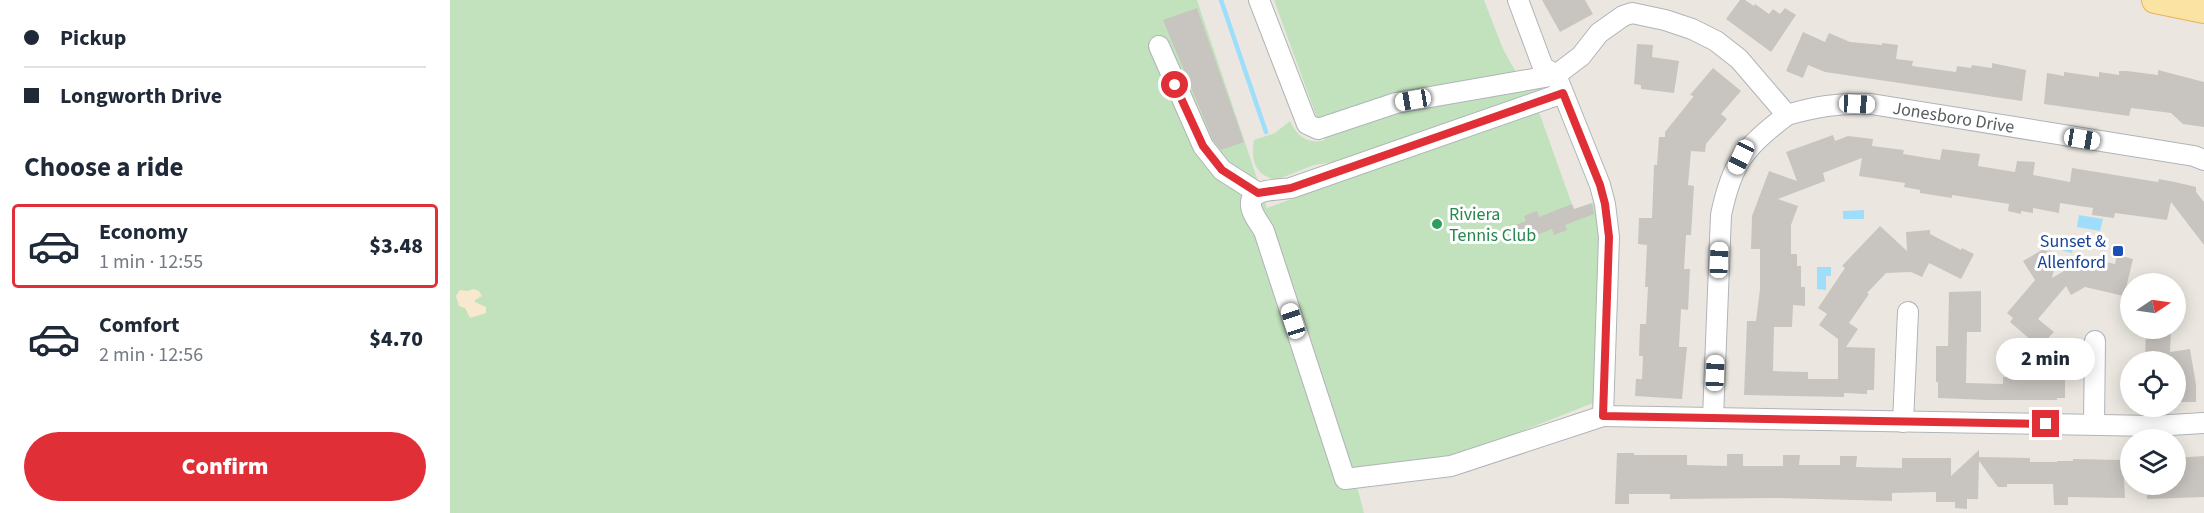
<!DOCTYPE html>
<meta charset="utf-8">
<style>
:root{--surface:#fff;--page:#f2f2f3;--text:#1f2937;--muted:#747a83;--line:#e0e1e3;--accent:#e12f37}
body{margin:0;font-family:"Source Sans 3",sans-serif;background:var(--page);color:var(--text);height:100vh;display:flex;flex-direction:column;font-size:22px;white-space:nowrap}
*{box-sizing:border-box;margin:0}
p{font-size:20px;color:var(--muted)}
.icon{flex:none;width:33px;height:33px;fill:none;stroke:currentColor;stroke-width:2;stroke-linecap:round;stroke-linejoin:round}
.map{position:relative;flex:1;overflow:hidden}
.side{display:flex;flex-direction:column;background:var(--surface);width:450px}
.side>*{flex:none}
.guide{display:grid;align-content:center;height:132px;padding:0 24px;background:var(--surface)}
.needle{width:39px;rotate:77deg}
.fabs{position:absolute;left:1670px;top:273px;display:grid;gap:12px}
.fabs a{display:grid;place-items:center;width:66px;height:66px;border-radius:50%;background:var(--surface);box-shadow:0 3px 15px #0003;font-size:30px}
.end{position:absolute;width:27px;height:27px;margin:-14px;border:8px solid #e12f37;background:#fff;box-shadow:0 0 0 3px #fff}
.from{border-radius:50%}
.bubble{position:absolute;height:42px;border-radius:21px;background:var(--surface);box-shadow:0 3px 15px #0003;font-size:20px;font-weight:800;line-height:42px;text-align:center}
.car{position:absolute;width:18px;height:36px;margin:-18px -9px;border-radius:8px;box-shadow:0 0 4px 2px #0007;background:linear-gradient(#fff 24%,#345 0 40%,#fff 0 76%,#345 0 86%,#fff 0)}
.guide b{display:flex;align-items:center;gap:21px;height:57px;font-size:22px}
.guide b+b{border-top:2px solid var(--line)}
.guide i{width:15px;height:15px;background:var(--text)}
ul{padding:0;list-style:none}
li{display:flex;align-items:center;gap:18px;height:84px;margin:0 12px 9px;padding:0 12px;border:3px solid transparent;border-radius:6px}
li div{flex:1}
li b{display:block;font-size:22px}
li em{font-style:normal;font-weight:800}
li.selected{border-color:var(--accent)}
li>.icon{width:54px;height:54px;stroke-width:1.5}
h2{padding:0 24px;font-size:27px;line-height:72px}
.primary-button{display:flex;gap:12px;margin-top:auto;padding:12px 24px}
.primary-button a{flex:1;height:69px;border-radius:36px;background:var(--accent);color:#fff;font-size:24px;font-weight:800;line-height:69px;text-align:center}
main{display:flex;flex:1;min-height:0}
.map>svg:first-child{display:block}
</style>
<main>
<section class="side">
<div class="guide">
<b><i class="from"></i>Pickup</b>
<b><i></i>Longworth Drive</b>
</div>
<h2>Choose a ride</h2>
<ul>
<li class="selected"><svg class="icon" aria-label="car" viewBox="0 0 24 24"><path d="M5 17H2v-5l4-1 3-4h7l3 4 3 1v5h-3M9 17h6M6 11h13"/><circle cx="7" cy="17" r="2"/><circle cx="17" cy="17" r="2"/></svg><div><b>Economy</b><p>1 min · 12:55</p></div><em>$3.48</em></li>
<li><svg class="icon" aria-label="car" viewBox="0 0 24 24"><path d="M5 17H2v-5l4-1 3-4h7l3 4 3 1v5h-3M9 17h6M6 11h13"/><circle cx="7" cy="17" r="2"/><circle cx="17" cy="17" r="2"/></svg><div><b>Comfort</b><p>2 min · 12:56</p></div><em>$4.70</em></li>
</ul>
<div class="primary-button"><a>Confirm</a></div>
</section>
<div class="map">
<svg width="1754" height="513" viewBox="0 0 1754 513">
<rect width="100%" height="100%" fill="#ebe7e0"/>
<path fill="#c1e2bc" d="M 0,0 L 747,0 L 817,208 L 890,181 L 883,162 L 864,165 L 826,180 C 804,175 801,160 804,140 L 825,133 L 840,121 C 846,136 859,145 875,140 L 824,0 L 1034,0 L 1053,49 L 1076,90 L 1091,88 L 1093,92 L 1082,101 L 1090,115 L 1124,210 L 1150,200 L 1148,401 L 994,462 L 915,472 L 902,468 L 914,513 L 0,513 Z"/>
<polygon fill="#f8e9ce" points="24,289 29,291 32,296 25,300 25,302 36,307 36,313 20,318 15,308 9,306 6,296 10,290 17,291"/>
<g fill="#9fdefb">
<polygon points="1414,210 1414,219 1393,219 1393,211"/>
<polygon points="1629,215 1653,219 1650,231 1627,227"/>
<polygon points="1603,236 1624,240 1622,253 1601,247"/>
<polygon points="1367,267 1381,267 1381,276 1376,276 1376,290 1367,289"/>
</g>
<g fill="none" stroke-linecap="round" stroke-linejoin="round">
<polyline stroke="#9fdefb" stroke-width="4.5" points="771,0 816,132"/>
</g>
<g fill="#c8c4bf">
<polygon points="1092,0 1135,0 1143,14 1110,32"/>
<polygon points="1290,0 1295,0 1304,6 1305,4 1319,14 1323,9 1330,14 1335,8 1346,15 1321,52 1276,19"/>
<polygon points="747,8 794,142 771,150 763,140 713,20"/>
<polygon points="1353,32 1375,42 1379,33 1400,42 1432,45 1432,43 1448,45 1446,59 1463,61 1462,66 1506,72 1507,66 1521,68 1522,65 1542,68 1542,63 1576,70 1572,101 1375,72 1358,65 1353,78 1336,71"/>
<polygon points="1187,44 1203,45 1202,57 1229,61 1224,93 1191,89 1191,85 1184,84"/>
<polygon points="1263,68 1291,91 1271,114 1277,119 1256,144 1255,152 1241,151 1238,185 1244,186 1242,220 1241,235 1236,235 1234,269 1240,269 1238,310 1231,309 1229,347 1237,347 1232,399 1185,396 1186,379 1192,379 1193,356 1189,356 1190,324 1196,324 1198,287 1195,287 1197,245 1188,244 1189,218 1202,218 1204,165 1207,165 1209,137 1215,137 1215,132 1244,96 1240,95"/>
<polygon points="1708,70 1754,82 1754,127 1733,124 1721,113 1681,108 1679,116 1594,104 1597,73 1614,76 1614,72 1649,77 1649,72 1669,75 1669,71 1677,71 1708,75"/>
<polygon points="1383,135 1385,141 1398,136 1423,139 1422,146 1454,150 1453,154 1490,160 1492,149 1530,154 1528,166 1565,172 1567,161 1585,162 1583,175 1620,182 1622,168 1708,182 1709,179 1725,182 1746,187 1746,192 1754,202 1754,245 1721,202 1717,220 1665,213 1664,218 1642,215 1643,208 1610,203 1609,213 1583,208 1583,213 1571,211 1571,214 1558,211 1559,204 1502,195 1502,198 1470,193 1470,190 1454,187 1455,183 1409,176 1412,158 1373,173 1375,181 1328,199 1348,206 1341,225 1341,254 1347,254 1347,266 1351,266 1351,287 1355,287 1355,306 1343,305 1342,327 1324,327 1323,371 1358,372 1358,379 1388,379 1388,339 1369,325 1377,314 1368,308 1395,268 1392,266 1430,226 1457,251 1456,232 1480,230 1480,234 1511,250 1512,248 1524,254 1511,279 1479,263 1472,277 1461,272 1436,273 1417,293 1419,294 1399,323 1408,329 1396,347 1425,348 1424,390 1417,390 1417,394 1394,393 1394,397 1294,395 1297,321 1306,321 1310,289 1310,249 1301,249 1302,216 1319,171 1347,181 1336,152"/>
<polygon points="1142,203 1144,214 1115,225 1117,230 1104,235 1102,229 1069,242 1063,226 1076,221 1074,216 1087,211 1089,217 1122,204 1124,209"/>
<polygon points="1592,250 1608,253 1602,278 1631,261 1640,263 1641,259 1665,264 1667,255 1683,259 1674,296 1635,287 1621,295 1616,286 1588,319 1604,332 1599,337 1600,355 1604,355 1604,380 1615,380 1615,398 1607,398 1607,400 1537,400 1488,398 1488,382 1486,382 1486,346 1498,346 1499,292 1531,291 1531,332 1517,332 1516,383 1553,384 1553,377 1568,377 1568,348 1590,348 1560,322 1563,318 1557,313 1585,280 1573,261"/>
<polygon points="1696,328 1721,328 1720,352 1740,349 1746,385 1746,402 1727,402 1727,384 1732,384 1728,362 1695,362"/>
<polygon points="1529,450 1529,457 1580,458 1580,462 1607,462 1607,461 1623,461 1623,459 1673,460 1675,498 1618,497 1618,505 1604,505 1603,484 1557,484 1557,487 1548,487 1529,461 1528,499 1517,499 1517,509 1505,508 1505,502 1486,502 1486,492 1442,493 1442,501 1326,498 1220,499 1220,494 1179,494 1179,504 1165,504 1167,453 1184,453 1184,455 1237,455 1237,465 1277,466 1277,454 1293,454 1293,466 1333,466 1333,455 1350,455 1349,465 1390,465 1390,456 1407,456 1406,467 1452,468 1452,458 1501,458 1501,476"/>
<polygon points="1754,456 1754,497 1697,499 1696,484 1725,484 1725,458"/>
</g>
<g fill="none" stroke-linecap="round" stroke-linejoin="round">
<defs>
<g id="minor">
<path id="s1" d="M 809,0 L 857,124 L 868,129 L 946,103 L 1106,75 L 1131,56 L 1149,33 L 1173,16 L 1182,13 L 1215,20 L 1242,29 L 1266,41 L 1289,59 L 1337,115 C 1367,106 1390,103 1421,104 L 1744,156 L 1754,160"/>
<path d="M 1068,0 L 1093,67 L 1106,75 L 1150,185 L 1155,204 L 1159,237 L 1153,416 L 1001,466 L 895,479 L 814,231 C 810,224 801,213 801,205 C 799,188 830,190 841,188 L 1113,93"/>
<polyline points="709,46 753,146 772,170 808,193"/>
<polyline points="1153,416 1703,426 1754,423"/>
<path d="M 1263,418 L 1271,215 C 1282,162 1294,148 1337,115"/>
<polyline points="1453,422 1458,312"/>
<polyline points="1644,424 1645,341"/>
</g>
<polyline id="major" points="1705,0 1754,10"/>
</defs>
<use href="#minor" stroke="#b0b4b7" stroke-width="22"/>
<use href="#major" stroke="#ebb059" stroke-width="28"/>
<use href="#minor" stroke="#fff" stroke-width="20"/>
<use href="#major" stroke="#fbe3a4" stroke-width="26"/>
</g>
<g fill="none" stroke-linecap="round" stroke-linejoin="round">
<polyline stroke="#e12f37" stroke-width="8" points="725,85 753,146 772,170 808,193 841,188 1113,93 1150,185 1155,204 1159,237 1153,416 1596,424"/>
</g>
<circle fill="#2e9e5b" stroke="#fff" stroke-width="2" cx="987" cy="224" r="6"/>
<rect fill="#1a4fb4" stroke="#fff" stroke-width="2" x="1662" y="245" width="12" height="12" rx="3"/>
<g text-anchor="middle" stroke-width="6" stroke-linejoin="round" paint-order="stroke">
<g font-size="18" fill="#585d60" stroke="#fff">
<text dy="6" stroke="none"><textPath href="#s1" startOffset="850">Jonesboro Drive</textPath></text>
</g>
<g font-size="18" fill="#27864d" stroke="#fff" text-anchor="start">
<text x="999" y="220">Riviera<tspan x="999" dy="21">Tennis Club</tspan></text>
</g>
<g font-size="18" fill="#164399" stroke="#fff" text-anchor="end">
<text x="1656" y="247">Sunset &amp;<tspan x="1656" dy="21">Allenford</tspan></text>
</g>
</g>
</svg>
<div class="fabs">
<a><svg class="needle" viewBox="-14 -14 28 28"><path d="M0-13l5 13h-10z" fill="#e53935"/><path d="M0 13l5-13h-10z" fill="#747a83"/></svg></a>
<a><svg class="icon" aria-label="locate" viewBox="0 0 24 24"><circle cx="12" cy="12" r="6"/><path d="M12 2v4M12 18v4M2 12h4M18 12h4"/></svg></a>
<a><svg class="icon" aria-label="layers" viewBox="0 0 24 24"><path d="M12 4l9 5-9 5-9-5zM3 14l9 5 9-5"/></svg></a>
</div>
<i class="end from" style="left:725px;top:85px"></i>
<i class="end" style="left:1596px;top:424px"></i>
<div class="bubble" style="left:1546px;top:338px;width:99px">2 min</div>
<i class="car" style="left:963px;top:100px;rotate:260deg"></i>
<i class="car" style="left:1407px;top:104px;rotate:93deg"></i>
<i class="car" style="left:1632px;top:139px;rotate:99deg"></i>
<i class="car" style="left:1291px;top:157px;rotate:206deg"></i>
<i class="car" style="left:1269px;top:260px;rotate:2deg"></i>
<i class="car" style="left:843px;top:321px;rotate:342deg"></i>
<i class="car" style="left:1265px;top:373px;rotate:2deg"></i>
</div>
</main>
